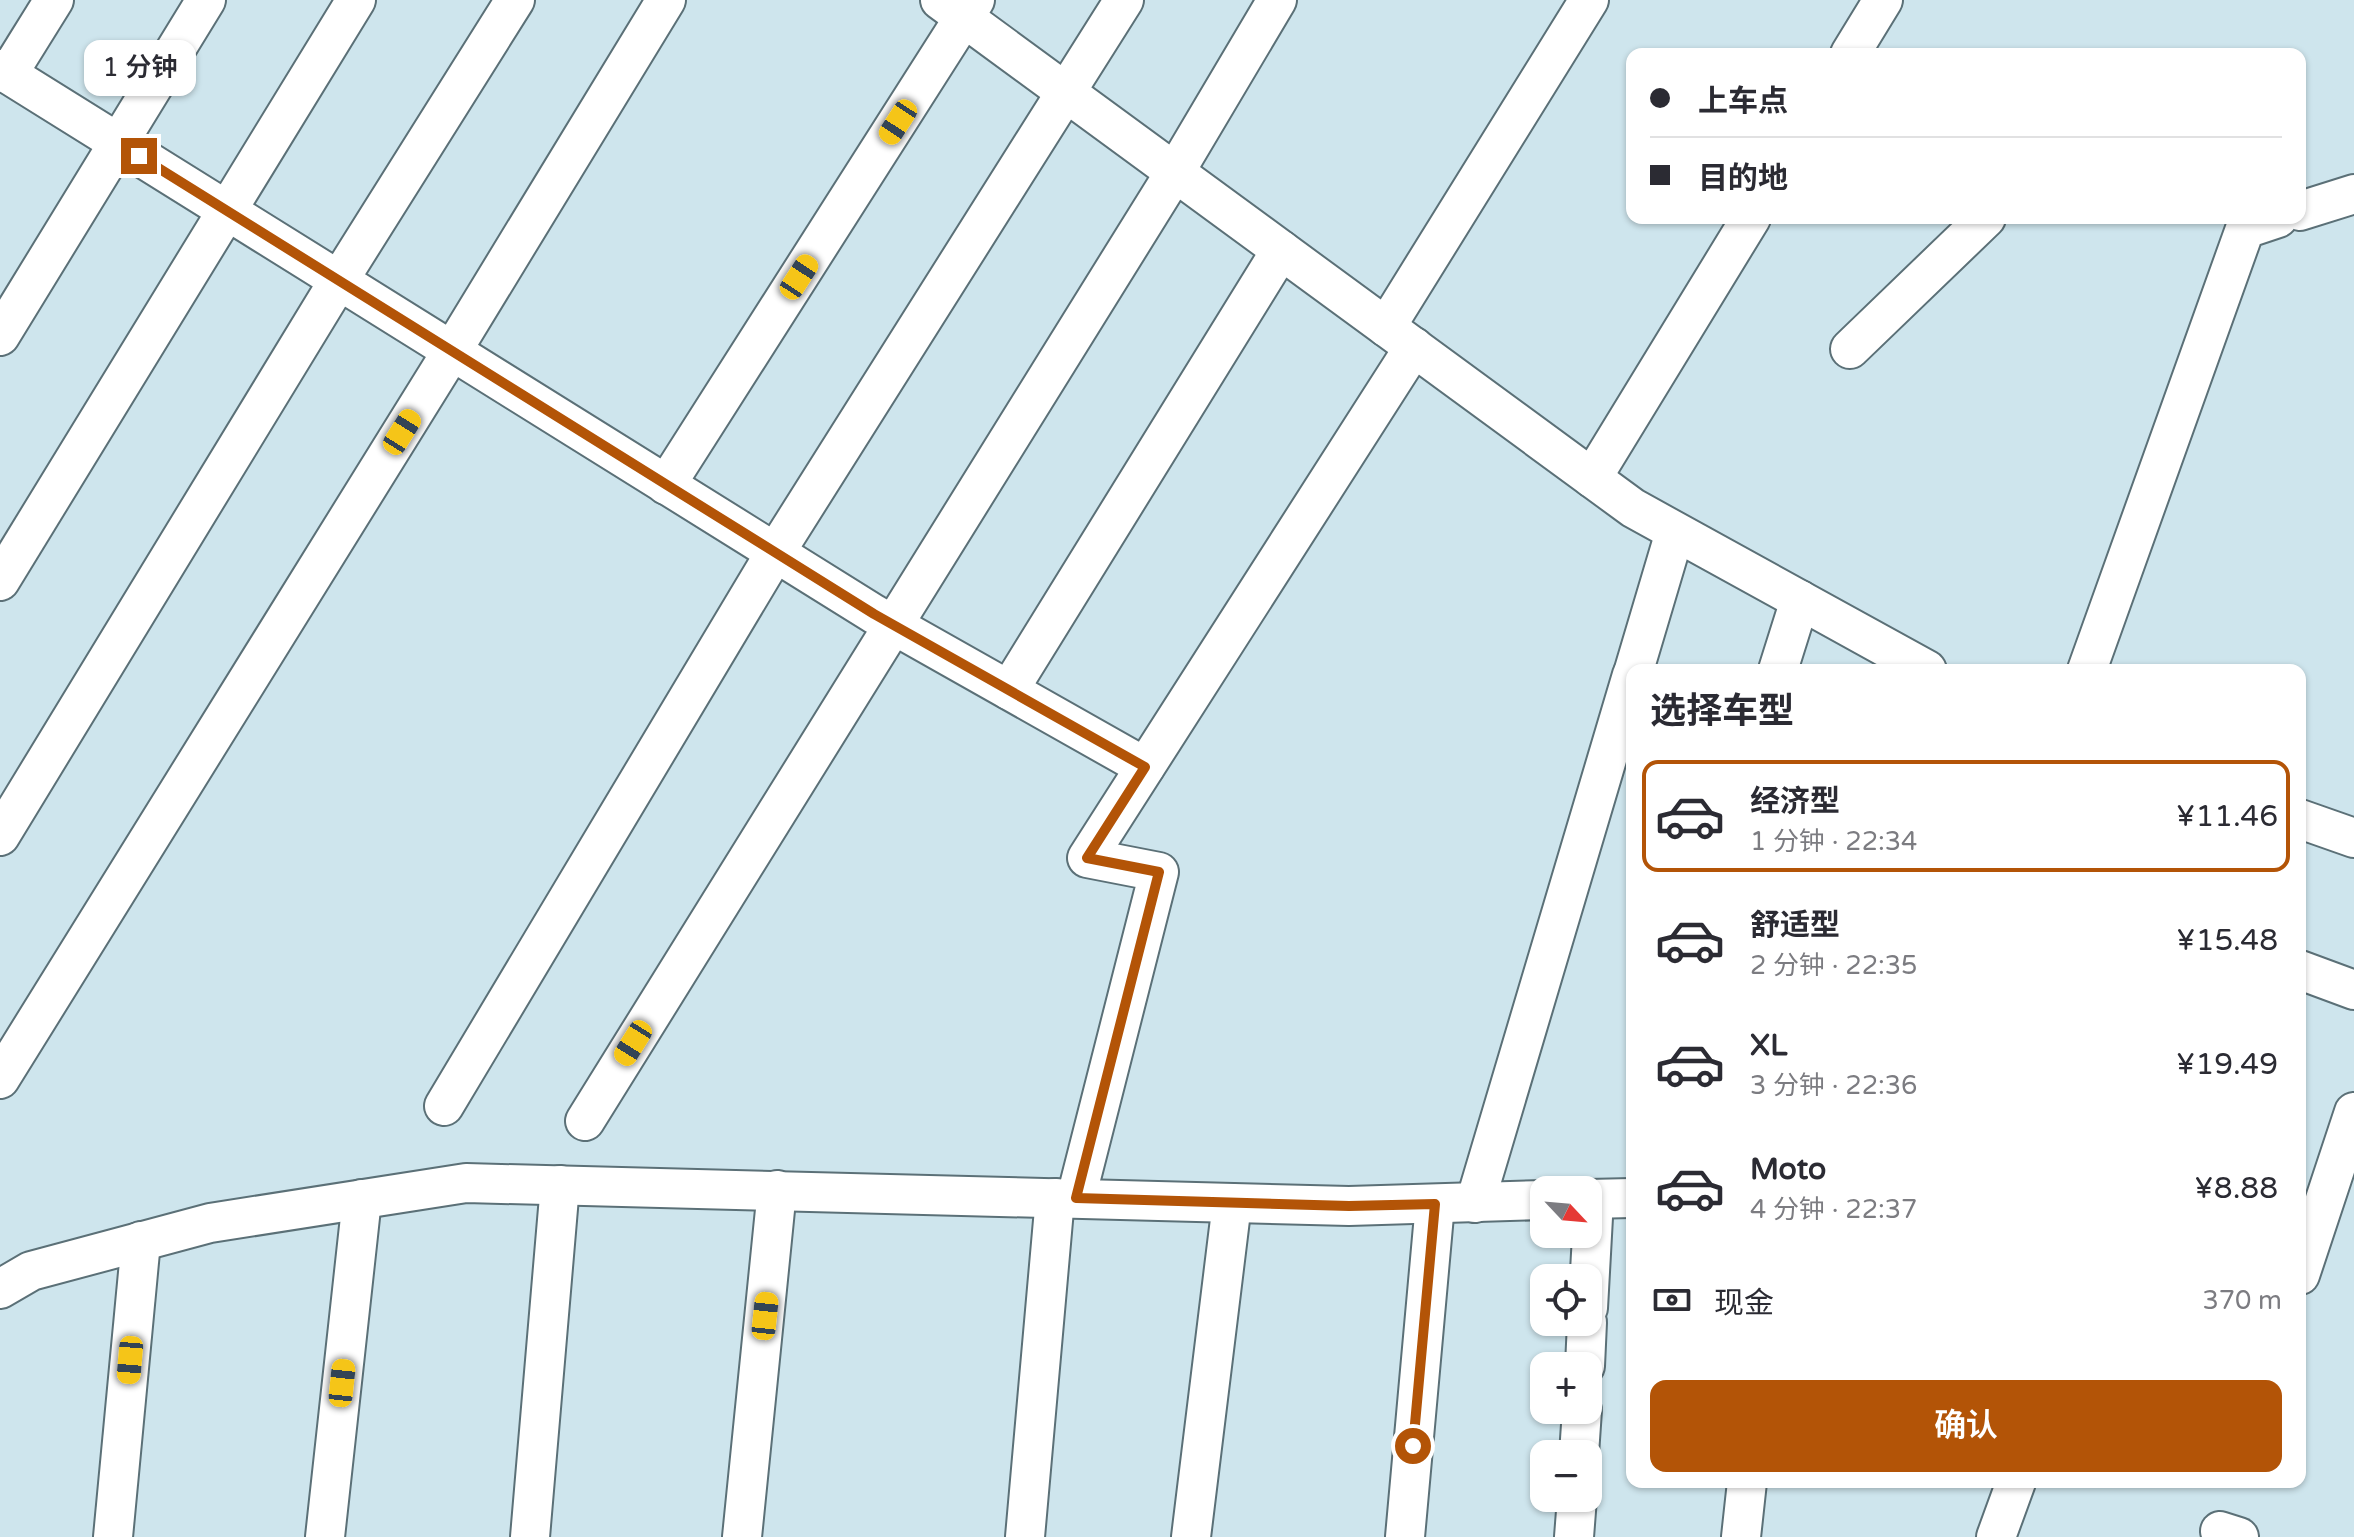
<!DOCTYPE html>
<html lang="zh">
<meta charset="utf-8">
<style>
:root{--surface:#fff;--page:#f7f7f7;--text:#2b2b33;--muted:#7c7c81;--line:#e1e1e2;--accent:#b35407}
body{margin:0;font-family:"Varela Round","Noto Sans SC",sans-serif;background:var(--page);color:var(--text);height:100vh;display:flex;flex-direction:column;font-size:30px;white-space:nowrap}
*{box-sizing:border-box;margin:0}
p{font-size:26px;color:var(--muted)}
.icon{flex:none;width:44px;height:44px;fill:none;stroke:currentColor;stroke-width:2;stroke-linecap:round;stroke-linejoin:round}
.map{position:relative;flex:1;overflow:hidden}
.side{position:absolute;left:1626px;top:664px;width:680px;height:824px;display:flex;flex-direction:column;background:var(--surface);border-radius:16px;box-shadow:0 2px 6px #0004}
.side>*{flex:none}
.banner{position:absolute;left:1626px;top:48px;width:680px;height:176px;border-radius:16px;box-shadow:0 2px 6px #0004;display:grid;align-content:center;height:176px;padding:0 24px;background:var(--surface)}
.needle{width:52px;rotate:116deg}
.fabs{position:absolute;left:1530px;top:1176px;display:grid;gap:16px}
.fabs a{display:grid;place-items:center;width:72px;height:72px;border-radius:16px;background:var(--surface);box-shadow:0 2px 6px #0004;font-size:40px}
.end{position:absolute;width:36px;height:36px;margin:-18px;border:10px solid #b35407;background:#fff;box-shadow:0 0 0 4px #fff}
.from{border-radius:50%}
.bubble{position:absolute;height:56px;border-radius:16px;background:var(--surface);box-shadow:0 2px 6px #0004;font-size:26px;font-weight:600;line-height:56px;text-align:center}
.car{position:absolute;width:24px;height:48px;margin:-24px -12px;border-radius:10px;box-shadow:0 0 6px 2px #0007;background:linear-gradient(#f5c518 24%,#345 0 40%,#f5c518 0 76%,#345 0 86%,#f5c518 0)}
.banner b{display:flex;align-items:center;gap:28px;height:76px;font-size:30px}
.banner b+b{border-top:2px solid var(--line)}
.banner i{width:20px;height:20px;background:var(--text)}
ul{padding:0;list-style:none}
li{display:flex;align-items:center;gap:24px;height:112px;margin:0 16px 12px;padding:0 8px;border:4px solid transparent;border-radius:16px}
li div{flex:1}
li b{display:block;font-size:30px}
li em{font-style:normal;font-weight:600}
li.on{border-color:var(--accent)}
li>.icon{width:72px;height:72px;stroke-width:1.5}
h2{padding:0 24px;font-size:36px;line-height:96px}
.pay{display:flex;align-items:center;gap:20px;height:88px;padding:0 24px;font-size:30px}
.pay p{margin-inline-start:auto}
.primary-button{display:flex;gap:16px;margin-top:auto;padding:16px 24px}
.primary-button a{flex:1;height:92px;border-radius:16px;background:var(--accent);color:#fff;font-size:32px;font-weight:600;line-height:92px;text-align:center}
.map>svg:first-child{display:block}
</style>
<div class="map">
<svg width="2354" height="1537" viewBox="0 0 2354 1537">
<rect width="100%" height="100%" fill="#cee5ed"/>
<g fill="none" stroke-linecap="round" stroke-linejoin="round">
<defs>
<g id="street">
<polyline points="940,0 1633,508 1927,670"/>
<polyline points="1850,54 1883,0"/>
<polyline points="0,69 874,614 1145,767"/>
<polyline points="8,74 54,0"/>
<polyline points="2300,211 2354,194"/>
<polyline points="1386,327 1589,0"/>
<polyline points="0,336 206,0"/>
<polyline points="1850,349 1986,218"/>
<polyline points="1592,478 1751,218"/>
<polyline points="666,485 975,0"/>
<polyline points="0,581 356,0"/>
<polyline points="1634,670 1675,532"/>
<polyline points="1778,670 1800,600"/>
<polyline points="2087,670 2245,229 2278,218"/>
<polyline points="1009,690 1281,250"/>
<polyline points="2300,819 2354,838"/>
<polyline points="0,836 339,280 515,0"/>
<polyline points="2300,970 2354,990"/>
<polyline points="0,1079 452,351 666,0"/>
<polyline points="444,1106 775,553 1124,0"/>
<polyline points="585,1121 1175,172 1277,0"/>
<polyline points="1076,1198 1159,872 1087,858 1414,347"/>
<polyline points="1588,1199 1632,1198"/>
<polyline points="1475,1203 1632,675"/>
<polyline points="2300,1275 2354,1112"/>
<polyline points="0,1289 31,1271 210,1223 466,1183 1349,1206 1544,1200"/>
<polyline points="1588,1308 1594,1199"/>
<polyline points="1585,1366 1587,1322"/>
<polyline points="1579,1454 1582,1410"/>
<polyline points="2220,1531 2239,1537"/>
<polyline points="113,1537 141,1241"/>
<polyline points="325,1537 362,1199"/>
<polyline points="530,1537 560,1185"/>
<polyline points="742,1537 777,1190"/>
<polyline points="1025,1537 1055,1198"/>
<polyline points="1191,1537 1232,1203"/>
<polyline points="1405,1537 1435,1204"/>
<polyline points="1574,1537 1577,1498"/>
<polyline points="1741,1537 1747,1482"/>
<polyline points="1996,1537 2016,1482"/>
</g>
</defs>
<use href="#street" stroke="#5b7077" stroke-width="42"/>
<use href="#street" stroke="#fff" stroke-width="38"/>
</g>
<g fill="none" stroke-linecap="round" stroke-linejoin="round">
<polyline stroke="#b35407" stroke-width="10" points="139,156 874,614 1145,767 1087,858 1159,872 1076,1198 1349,1206 1435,1204 1413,1446"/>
</g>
</svg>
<div class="fabs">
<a><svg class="needle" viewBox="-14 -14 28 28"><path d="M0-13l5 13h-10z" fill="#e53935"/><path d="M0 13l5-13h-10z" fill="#7c7c81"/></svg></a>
<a><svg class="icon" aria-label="locate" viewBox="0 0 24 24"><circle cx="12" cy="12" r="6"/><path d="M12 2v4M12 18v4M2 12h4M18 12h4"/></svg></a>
<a>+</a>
<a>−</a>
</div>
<i class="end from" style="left:1413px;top:1446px"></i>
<i class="end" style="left:139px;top:156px"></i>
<div class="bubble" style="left:84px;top:40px;width:112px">1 分钟</div>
<i class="car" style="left:898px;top:122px;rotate:213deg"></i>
<i class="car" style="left:799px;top:277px;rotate:33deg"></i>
<i class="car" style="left:402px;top:432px;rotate:32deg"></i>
<i class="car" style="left:633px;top:1043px;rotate:212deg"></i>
<i class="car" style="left:765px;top:1316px;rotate:6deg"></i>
<i class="car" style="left:130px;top:1360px;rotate:185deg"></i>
<i class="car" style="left:342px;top:1383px;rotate:6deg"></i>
<div class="banner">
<b><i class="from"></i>上车点</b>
<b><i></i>目的地</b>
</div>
<section class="side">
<h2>选择车型</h2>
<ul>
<li class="on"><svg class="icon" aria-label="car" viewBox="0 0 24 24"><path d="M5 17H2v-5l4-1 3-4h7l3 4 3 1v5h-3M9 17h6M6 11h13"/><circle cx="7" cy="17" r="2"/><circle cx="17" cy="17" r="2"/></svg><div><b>经济型</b><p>1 分钟 · 22:34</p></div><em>¥11.46</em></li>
<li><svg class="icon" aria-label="car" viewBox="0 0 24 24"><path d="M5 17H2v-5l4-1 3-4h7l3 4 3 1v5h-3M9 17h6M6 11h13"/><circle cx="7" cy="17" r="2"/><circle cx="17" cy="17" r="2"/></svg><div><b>舒适型</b><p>2 分钟 · 22:35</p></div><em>¥15.48</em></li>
<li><svg class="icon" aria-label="car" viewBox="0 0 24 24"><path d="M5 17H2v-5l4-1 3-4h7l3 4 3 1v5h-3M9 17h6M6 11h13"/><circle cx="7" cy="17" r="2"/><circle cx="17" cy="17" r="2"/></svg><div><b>XL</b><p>3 分钟 · 22:36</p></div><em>¥19.49</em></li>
<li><svg class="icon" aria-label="car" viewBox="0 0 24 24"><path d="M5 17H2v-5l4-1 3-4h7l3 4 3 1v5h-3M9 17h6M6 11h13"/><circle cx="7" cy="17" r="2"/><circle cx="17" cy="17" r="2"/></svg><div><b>Moto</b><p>4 分钟 · 22:37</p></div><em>¥8.88</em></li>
</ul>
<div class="pay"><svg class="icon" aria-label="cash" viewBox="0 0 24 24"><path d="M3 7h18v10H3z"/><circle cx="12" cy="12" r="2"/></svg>现金<p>370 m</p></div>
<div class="primary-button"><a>确认</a></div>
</section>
</div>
